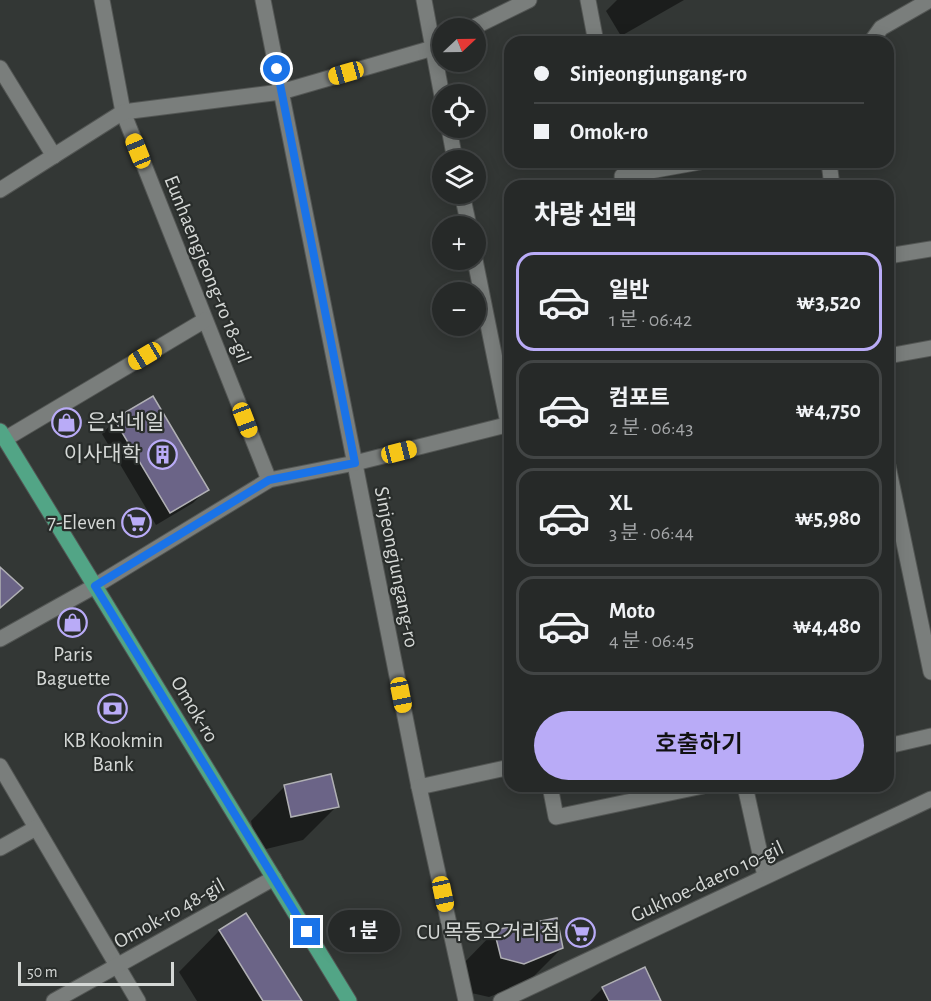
<!DOCTYPE html>
<html lang="ko">
<meta charset="utf-8">
<style>
:root{--surface:#262928;--page:#2e3130;--text:#f1f3f6;--muted:#a4a6a8;--line:#424545;--accent:#b9abf7}
body{margin:0;font-family:"Alegreya Sans","Noto Sans KR",sans-serif;background:var(--page);color:var(--text);height:100vh;display:flex;flex-direction:column;font-size:22px;white-space:nowrap}
*{box-sizing:border-box;margin:0}
p{font-size:20px;color:var(--muted)}
.icon{flex:none;width:33px;height:33px;fill:none;stroke:currentColor;stroke-width:2;stroke-linecap:round;stroke-linejoin:round}
.map{position:relative;flex:1;overflow:hidden}
.sheet{position:absolute;left:504px;top:180px;width:390px;height:612px;display:flex;flex-direction:column;background:var(--surface);border-radius:18px;box-shadow:0 3px 15px #0003,0 0 0 2px var(--line)}
.sheet>*{flex:none}
.banner{position:absolute;left:504px;top:36px;width:390px;height:132px;border-radius:18px;box-shadow:0 3px 15px #0003,0 0 0 2px var(--line);display:grid;align-content:center;height:132px;padding:0 30px;background:var(--surface)}
.needle{width:39px;rotate:68deg}
.tools{position:absolute;left:432px;top:18px;display:grid;gap:12px}
.tools a{display:grid;place-items:center;width:54px;height:54px;border-radius:50%;background:var(--surface);box-shadow:0 3px 15px #0003,0 0 0 2px var(--line);font-size:30px}
.scale{position:absolute;left:18px;bottom:15px;width:156px;box-sizing:border-box;padding-left:6px;border:3px solid #d5d8d6;border-top:0;font-size:16px;line-height:21px;white-space:nowrap;color:#d5d8d6;-webkit-text-stroke:4px #292d2b;paint-order:stroke}
.end{position:absolute;width:27px;height:27px;margin:-14px;border:8px solid #1a73e8;background:#fff;box-shadow:0 0 0 3px #fff}
.from{border-radius:50%}
.bubble{position:absolute;height:42px;border-radius:21px;background:var(--surface);box-shadow:0 3px 15px #0003,0 0 0 2px var(--line);font-size:20px;font-weight:600;line-height:42px;text-align:center}
.car{position:absolute;width:18px;height:36px;margin:-18px -9px;border-radius:8px;box-shadow:0 0 4px 2px #0007;background:linear-gradient(#f5c518 24%,#345 0 40%,#f5c518 0 76%,#345 0 86%,#f5c518 0)}
.banner b{display:flex;align-items:center;gap:21px;height:57px;font-size:22px}
.banner b+b{border-top:2px solid var(--line)}
.banner i{width:15px;height:15px;background:var(--text)}
ul{padding:0;list-style:none}
li{display:flex;align-items:center;gap:18px;height:99px;margin:0 12px 9px;padding:0 18px;border:3px solid var(--line);border-radius:18px}
li div{flex:1}
li b{display:block;font-size:22px}
li em{font-style:normal;font-weight:600}
li.current{border-color:var(--accent)}
li>.icon{width:54px;height:54px;stroke-width:1.5}
h2{padding:0 30px;font-size:27px;line-height:72px}
.action{display:flex;gap:12px;margin-top:auto;padding:12px 30px}
.action a{flex:1;height:69px;border-radius:36px;background:var(--accent);color:#111;font-size:24px;font-weight:600;line-height:69px;text-align:center}
.map>svg:first-child{display:block}
</style>
<div class="map">
<svg width="931" height="1001" viewBox="0 0 931 1001">
<rect width="100%" height="100%" fill="#333735"/>
<g fill="#0007">
<polygon points="617,0 684,0 621,36 606,11"/>
<polygon points="115,420 207,489 193,503 156,525 102,434"/>
<polygon points="285,786 337,806 303,840 258,851 251,821"/>
<polygon points="245,915 300,1001 197,1001 179,972 219,931"/>
<polygon points="495,931 562,948 528,982 489,997 467,992 461,966"/>
<polygon points="603,988 660,1001 590,1001"/>
</g>
<g fill="#6b6487" stroke="#b0b0b4" stroke-width="1.5">
<polygon points="153,396 209,490 170,513 114,419"/>
<polygon points="0,567 23,588 0,608"/>
<polygon points="331,774 339,807 291,817 284,785"/>
<polygon points="246,913 302,1001 263,1001 219,930"/>
<polygon points="557,918 563,948 524,964 501,958 494,930"/>
<polygon points="645,967 661,1001 609,1001 602,987"/>
</g>
<g fill="none" stroke-linecap="round" stroke-linejoin="round">
<defs>
<g id="minor">
<polyline points="102,0 123,112 269,480"/>
<polyline points="263,0 419,787 466,1001"/>
<polyline points="424,0 442,96"/>
<polyline points="588,0 596,42"/>
<polyline points="472,28 529,0"/>
<polyline points="871,42 881,28 930,0"/>
<polyline points="0,68 54,156"/>
<polyline points="449,128 455,160"/>
<polyline points="829,162 832,186"/>
<polyline points="622,176 700,162"/>
<polyline points="0,190 123,112 281,92 433,48 442,43"/>
<polyline points="462,194 469,226"/>
<polyline points="888,256 931,249"/>
<polyline points="475,260 510,433"/>
<polyline points="888,356 931,348"/>
<polyline points="5,439 205,320"/>
<polyline points="888,466 931,672"/>
<polyline points="0,639 95,586 269,480 355,463 510,424"/>
<polyline points="888,746 931,736"/>
<polyline points="0,766 138,1001"/>
<polyline points="550,786 556,817 703,786"/>
<polyline points="745,786 765,876"/>
<polyline points="419,787 510,767"/>
<polyline points="0,848 36,828"/>
<polyline points="54,1001 274,878"/>
<polyline points="501,1001 931,799"/>
</g>
<polyline id="major" points="0,431 349,1001"/>
</defs>
<use href="#minor" stroke="#535654" stroke-width="17"/>
<use href="#major" stroke="#535654" stroke-width="17"/>
<use href="#minor" stroke="#7a7e7c" stroke-width="15"/>
<use href="#major" stroke="#52a586" stroke-width="15"/>
</g>
<g fill="none" stroke-linecap="round" stroke-linejoin="round">
<polyline stroke="#1a73e8" stroke-width="8" points="277,69 355,463 269,480 95,586 307,932"/>
</g>
<defs>
<symbol id="shop-ring" viewBox="-11 -11 22 22"><circle r="9.5" fill="#292d2b" stroke="#b9abf7" stroke-width="1.5"/><path d="M-5-2.5h2.3a2.7 3.5 0 0 1 5.4 0H5L5.5 6h-11ZM-1.5-2.5h3a1.5 2.3 0 0 0-3 0Z" fill="#b9abf7"/></symbol>
<symbol id="building-ring" viewBox="-11 -11 22 22"><circle r="9.5" fill="#292d2b" stroke="#b9abf7" stroke-width="1.5"/><path d="M-4-6H4V6H1V3H-1V6H-4ZM-2.5-4.3h1.7v1.8h-1.7ZM.8-4.3h1.7v1.8H.8ZM-2.5-1h1.7V.8h-1.7ZM.8-1h1.7V.8H.8Z" fill="#b9abf7"/></symbol>
<symbol id="supermarket-ring" viewBox="-11 -11 22 22"><circle r="9.5" fill="#292d2b" stroke="#b9abf7" stroke-width="1.5"/><path d="M-6-5.5h2.5l.6 2H6L4.5 2H-2.5L-4.4-4H-6ZM-1.5 3.2a1.3 1.3 0 1 0 .1 0ZM3 3.2a1.3 1.3 0 1 0 .1 0Z" fill="#b9abf7"/></symbol>
<symbol id="bank-ring" viewBox="-11 -11 22 22"><circle r="9.5" fill="#292d2b" stroke="#b9abf7" stroke-width="1.5"/><path d="M-6-4H6V4H-6ZM0-2.3a2.3 2.3 0 1 0 0 4.6a2.3 2.3 0 1 0 0-4.6Z" fill="#b9abf7"/></symbol>
</defs>
<g fill-rule="evenodd">
<use href="#shop-ring" x="50" y="406" width="33" height="33"/>
<use href="#building-ring" x="146" y="438" width="33" height="33"/>
<use href="#supermarket-ring" x="120" y="506" width="33" height="33"/>
<use href="#shop-ring" x="56" y="606" width="33" height="33"/>
<use href="#bank-ring" x="96" y="692" width="33" height="33"/>
<use href="#supermarket-ring" x="564" y="916" width="33" height="33"/>
</g>
<g text-anchor="middle" stroke-width="4.5" stroke-linejoin="round" paint-order="stroke">
<g font-size="21" fill="#d5d8d6" stroke="#292d2b">
<text transform="translate(208 269) rotate(68)" y="7">Eunhaengjeong-ro 18-gil</text>
<text transform="translate(397 567) rotate(79)" y="7">Sinjeongjungang-ro</text>
<text transform="translate(195 709) rotate(59)" y="7">Omok-ro</text>
<text transform="translate(707 881) rotate(-25)" y="7">Gukhoe-daero 10-gil</text>
<text transform="translate(169 913) rotate(-29)" y="7">Omok-ro 48-gil</text>
</g>
<g font-size="21" fill="#d5d8d6" stroke="#292d2b" text-anchor="end">
<text x="87" y="429" text-anchor="start">은선네일</text>
<text x="141" y="461">이사대학</text>
<text x="116" y="529">7-Eleven</text>
<text x="73" y="661" text-anchor="middle">Paris<tspan x="73" dy="24">Baguette</tspan></text>
<text x="113" y="747" text-anchor="middle">KB Kookmin<tspan x="113" dy="24">Bank</tspan></text>
<text x="560" y="939">CU 목동오거리점</text>
</g>
</g>
</svg>
<div class="tools">
<a><svg class="needle" viewBox="-14 -14 28 28"><path d="M0-13l5 13h-10z" fill="#e53935"/><path d="M0 13l5-13h-10z" fill="#a4a6a8"/></svg></a>
<a><svg class="icon" aria-label="locate" viewBox="0 0 24 24"><circle cx="12" cy="12" r="6"/><path d="M12 2v4M12 18v4M2 12h4M18 12h4"/></svg></a>
<a><svg class="icon" aria-label="layers" viewBox="0 0 24 24"><path d="M12 4l9 5-9 5-9-5zM3 14l9 5 9-5"/></svg></a>
<a>+</a>
<a>−</a>
</div>
<div class="scale">50 m</div>
<i class="end from" style="left:277px;top:69px"></i>
<i class="end" style="left:307px;top:932px"></i>
<div class="bubble" style="left:328px;top:910px;width:72px">1 분</div>
<i class="car" style="left:346px;top:73px;rotate:254deg"></i>
<i class="car" style="left:138px;top:151px;rotate:338deg"></i>
<i class="car" style="left:145px;top:356px;rotate:239deg"></i>
<i class="car" style="left:245px;top:420px;rotate:159deg"></i>
<i class="car" style="left:399px;top:452px;rotate:76deg"></i>
<i class="car" style="left:401px;top:695px;rotate:169deg"></i>
<i class="car" style="left:443px;top:894px;rotate:168deg"></i>
<div class="banner">
<b><i class="from"></i>Sinjeongjungang-ro</b>
<b><i></i>Omok-ro</b>
</div>
<section class="sheet">
<h2>차량 선택</h2>
<ul>
<li class="current"><svg class="icon" aria-label="car" viewBox="0 0 24 24"><path d="M5 17H2v-5l4-1 3-4h7l3 4 3 1v5h-3M9 17h6M6 11h13"/><circle cx="7" cy="17" r="2"/><circle cx="17" cy="17" r="2"/></svg><div><b>일반</b><p>1 분 · 06:42</p></div><em>₩3,520</em></li>
<li><svg class="icon" aria-label="car" viewBox="0 0 24 24"><path d="M5 17H2v-5l4-1 3-4h7l3 4 3 1v5h-3M9 17h6M6 11h13"/><circle cx="7" cy="17" r="2"/><circle cx="17" cy="17" r="2"/></svg><div><b>컴포트</b><p>2 분 · 06:43</p></div><em>₩4,750</em></li>
<li><svg class="icon" aria-label="car" viewBox="0 0 24 24"><path d="M5 17H2v-5l4-1 3-4h7l3 4 3 1v5h-3M9 17h6M6 11h13"/><circle cx="7" cy="17" r="2"/><circle cx="17" cy="17" r="2"/></svg><div><b>XL</b><p>3 분 · 06:44</p></div><em>₩5,980</em></li>
<li><svg class="icon" aria-label="car" viewBox="0 0 24 24"><path d="M5 17H2v-5l4-1 3-4h7l3 4 3 1v5h-3M9 17h6M6 11h13"/><circle cx="7" cy="17" r="2"/><circle cx="17" cy="17" r="2"/></svg><div><b>Moto</b><p>4 분 · 06:45</p></div><em>₩4,480</em></li>
</ul>
<div class="action"><a>호출하기</a></div>
</section>
</div>
